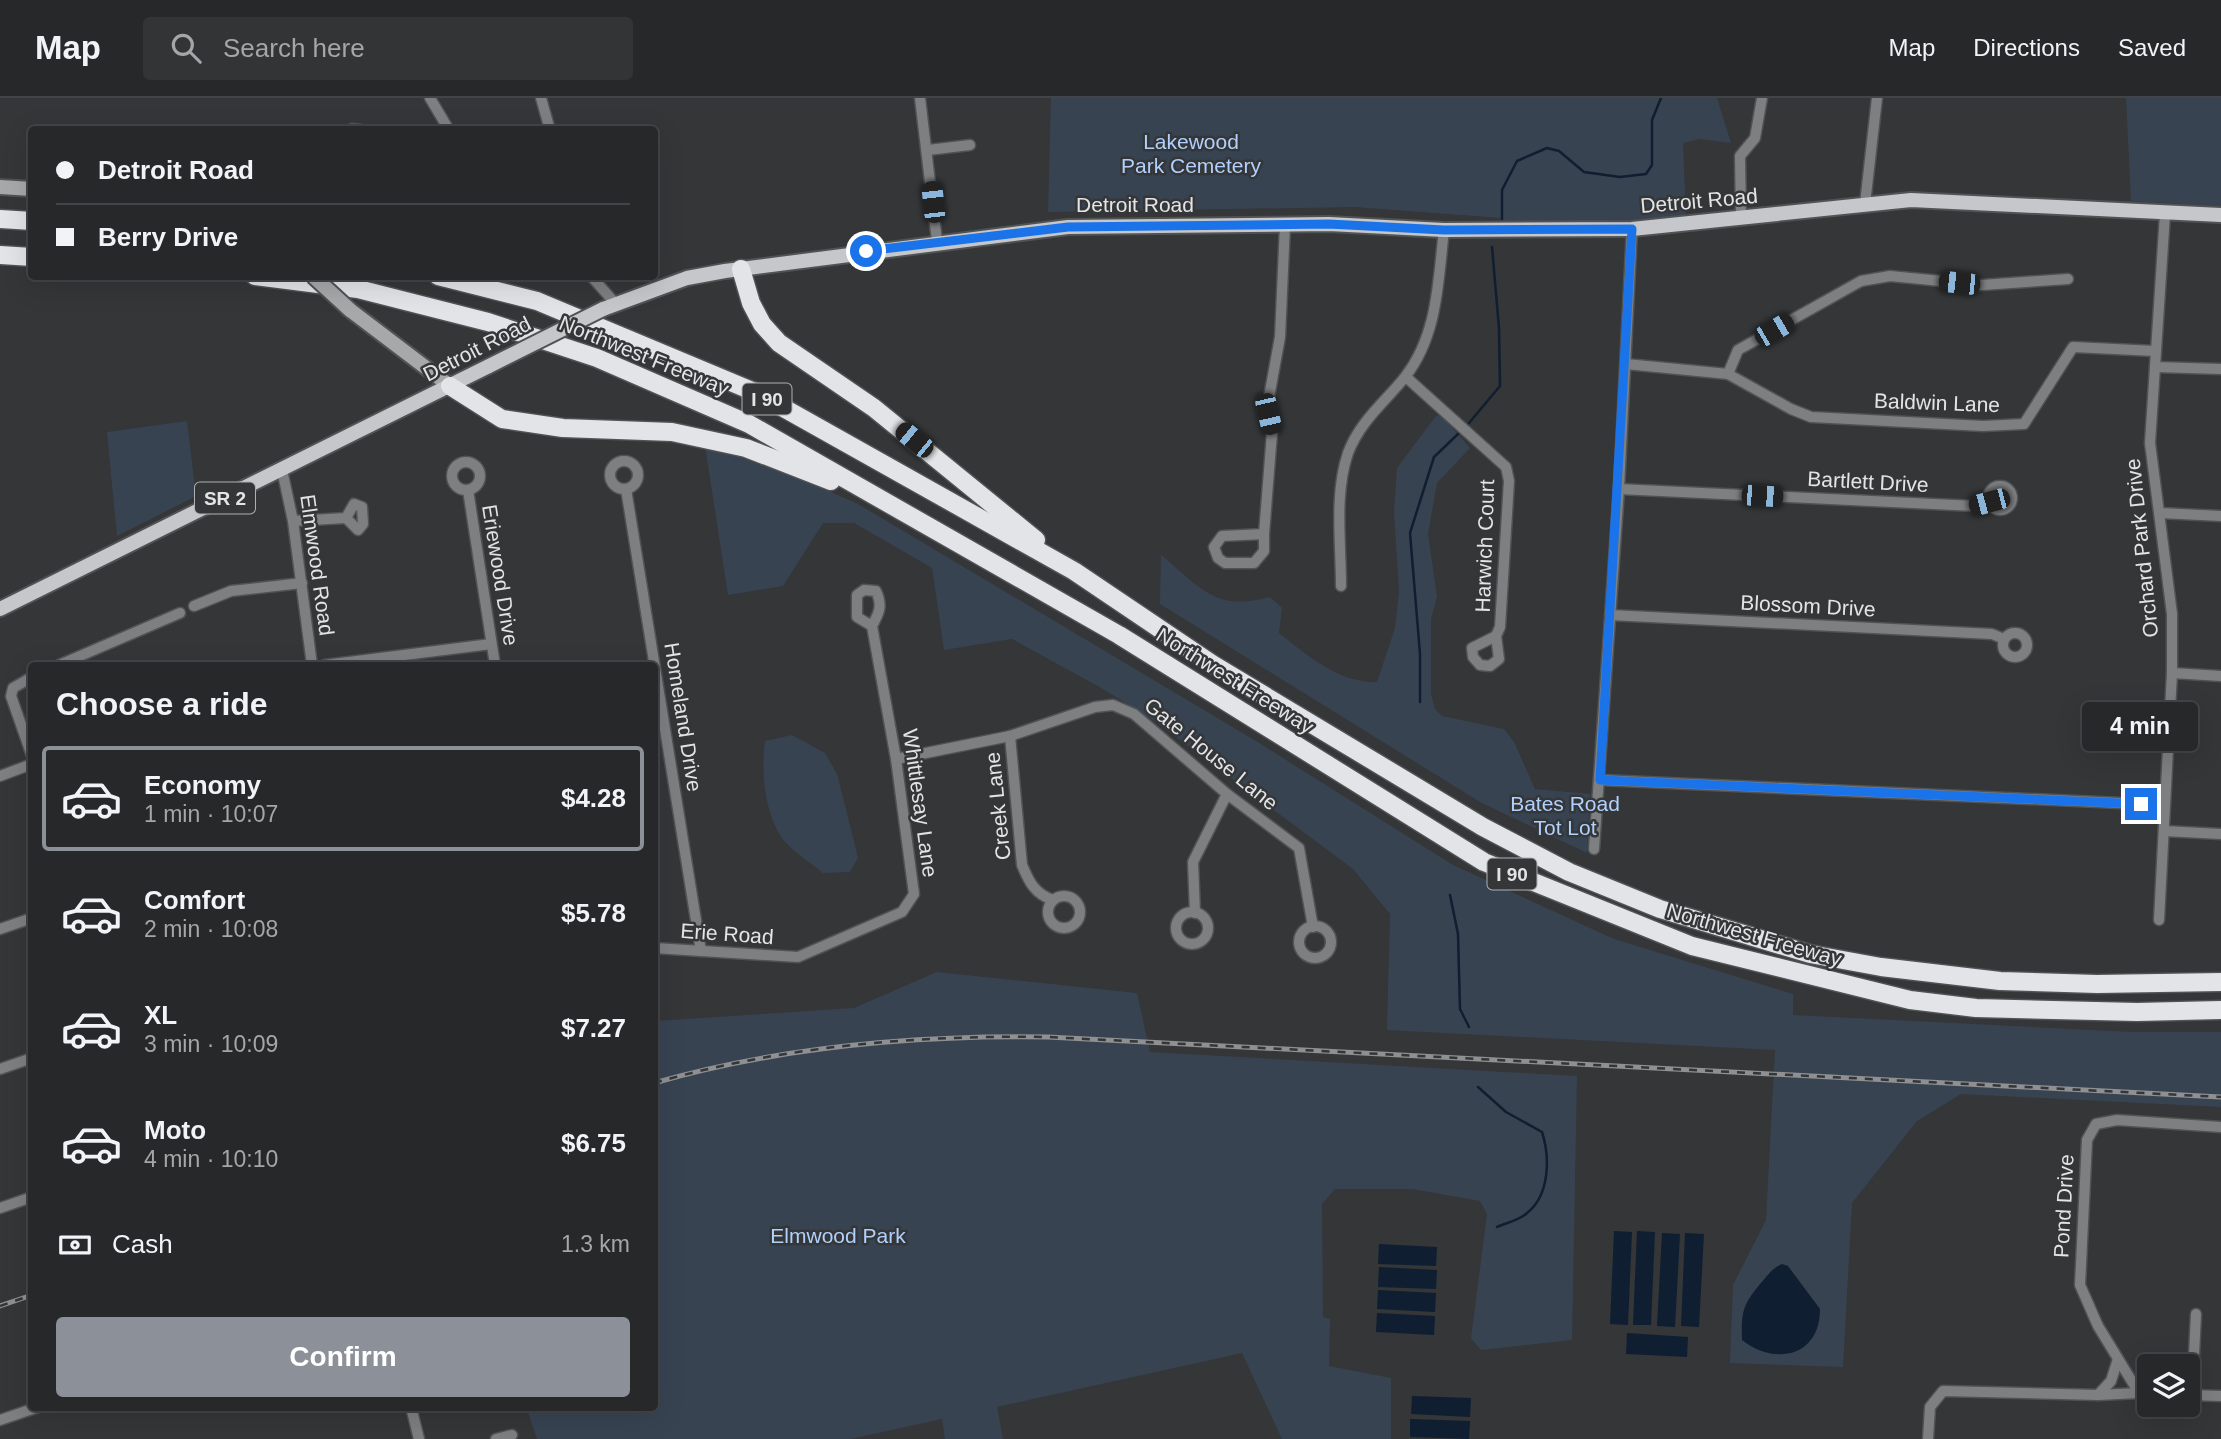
<!DOCTYPE html>
<meta charset="utf-8">
<style>
:root{--surface:#27282a;--page:#333436;--text:#f1f3f6;--muted:#a4a6a8;--line:#434447;--accent:#8c9099}
body{margin:0;font-family:Helvetica,sans-serif;background:var(--page);color:var(--text);height:100vh;display:flex;flex-direction:column;font-size:26px;white-space:nowrap}
*{box-sizing:border-box;margin:0}
p{font-size:23px;color:var(--muted)}
.icon{flex:none;width:38px;height:38px;fill:none;stroke:currentColor;stroke-width:2;stroke-linecap:round;stroke-linejoin:round}
.map{position:relative;flex:1;overflow:hidden}
.drawer{position:absolute;left:28px;top:564px;width:630px;height:749px;display:flex;flex-direction:column;background:var(--surface);border-radius:7px;box-shadow:0 7px 28px #0002,0 0 0 2px var(--line)}
.drawer>*{flex:none}
.top-card{position:absolute;left:28px;top:28px;width:630px;height:154px;border-radius:7px;box-shadow:0 7px 28px #0002,0 0 0 2px var(--line);display:grid;align-content:center;height:154px;padding:0 28px;background:var(--surface)}
.fabs{position:absolute;left:2137px;top:1256px;display:grid;gap:14px}
.fabs a{display:grid;place-items:center;width:63px;height:63px;border-radius:7px;background:var(--surface);box-shadow:0 7px 28px #0002,0 0 0 2px var(--line);font-size:35px}
.end{position:absolute;width:32px;height:32px;margin:-16px;border:9px solid #1a73e8;background:#fff;box-shadow:0 0 0 4px #fff}
.from{border-radius:50%}
.bubble{position:absolute;height:49px;border-radius:7px;background:var(--surface);box-shadow:0 7px 28px #0002,0 0 0 2px var(--line);font-size:23px;font-weight:700;line-height:49px;text-align:center}
.car{position:absolute;width:21px;height:42px;margin:-21px -10px;border-radius:9px;box-shadow:0 0 5px 2px #0007;background:linear-gradient(#222 24%,#8ab4d8 0 40%,#222 0 76%,#8ab4d8 0 86%,#222 0)}
.top-card b{display:flex;align-items:center;gap:24px;height:66px;font-size:26px}
.top-card b+b{border-top:2px solid var(--line)}
.top-card i{width:18px;height:18px;background:var(--text)}
ul{padding:0;list-style:none}
li{display:flex;align-items:center;gap:21px;height:105px;margin:0 14px 10px;padding:0 14px;border:4px solid transparent;border-radius:7px}
li div{flex:1}
li b{display:block;font-size:26px}
li em{font-style:normal;font-weight:700}
li.on{border-color:var(--accent)}
li>.icon{width:63px;height:63px;stroke-width:1.5}
h2{padding:0 28px;font-size:32px;line-height:84px}
.pay{display:flex;align-items:center;gap:18px;height:77px;padding:0 28px;font-size:26px}
.pay p{margin-inline-start:auto}
.button{display:flex;gap:14px;margin-top:auto;padding:14px 28px}
.button a{flex:1;height:80px;border-radius:7px;background:var(--accent);color:#fff;font-size:28px;font-weight:700;line-height:80px;text-align:center}
header{display:flex;align-items:center;gap:42px;box-sizing:border-box;height:98px;padding:0 35px;background:var(--surface);border-bottom:2px solid var(--line)}
header strong{font-size:33px}
nav{display:flex;gap:38px;margin-inline-start:auto;font-size:24px}
.search{width:490px;height:63px;background:var(--page);display:flex;align-items:center;gap:18px;box-sizing:border-box;padding:0 24px;border-radius:7px;color:var(--muted);font-size:26px}
.map>svg:first-child{display:block}
</style>
<header>
<strong>Map</strong>
<div class="search"><svg class="icon" aria-label="search" viewBox="0 0 24 24"><circle cx="10" cy="10" r="6"/><path d="M15 15l6 6"/></svg>Search here</div>
<nav><a>Map</a><a>Directions</a><a>Saved</a></nav>
</header>
<div class="map">
<svg width="2221" height="1341" viewBox="0 0 2221 1341">
<rect width="100%" height="100%" fill="#343638"/>
<g fill="#384352">
<polygon points="1051,0 1717,0 1731,45 1699,41 1683,45 1686,120 1679,121 1500,126 1501,114 1501,120 1355,109 1048,114"/>
<polygon points="2126,0 2221,0 2221,108 2131,103"/>
<path d="M 1436,318 L 1442,318 L 1470,350 L 1437,385 L 1428,436 L 1437,499 L 1431,521 L 1431,596 L 1435,611 L 1442,618 L 1504,631 L 1514,644 L 1535,691 L 1590,696 L 1587,755 L 1480,704 L 1160,506 L 1161,457 C 1201,490 1215,514 1270,499 L 1282,510 L 1279,535 C 1307,557 1338,585 1377,584 L 1395,530 L 1399,493 L 1394,414 L 1397,370 Z"/>
<polygon points="187,323 196,398 117,438 107,334"/>
<polygon points="705,348 773,368 858,406 1256,643 1453,767 1614,841 1793,896 1793,917 2131,934 2221,934 2221,1009 1961,996 1917,1023 1852,1105 1843,1269 1730,1265 1733,1187 1766,1122 1775,952 1387,932 1390,816 1353,771 1153,622 1103,591 1012,541 944,552 932,470 854,425 823,425 783,488 728,497"/>
<path d="M 792,637 L 825,655 L 837,676 L 858,760 L 850,774 L 823,775 C 810,764 790,752 781,739 C 764,712 761,673 765,643 Z"/>
<polygon points="937,874 1137,895 1150,954 1577,978 1572,1242 1481,1252 1471,1240 1487,1116 1480,1103 1412,1091 1335,1091 1322,1106 1323,1219 1330,1221 1329,1268 1391,1280 1391,1341 1282,1341 1242,1255 997,1309 1003,1341 945,1341 942,1321 850,1341 537,1341 526,1309 654,1309 655,923 854,910"/>
</g>
<g fill="#101e31">
<polygon points="1614,1133 1632,1134 1628,1227 1610,1226"/>
<polygon points="1637,1133 1655,1134 1651,1227 1633,1227"/>
<polygon points="1662,1135 1680,1136 1675,1229 1657,1228"/>
<polygon points="1685,1135 1704,1136 1699,1229 1681,1228"/>
<polygon points="1379,1146 1437,1149 1436,1168 1378,1166"/>
<path d="M 1782,1166 L 1788,1168 L 1820,1211 C 1820,1259 1775,1268 1742,1242 C 1741,1214 1743,1206 1761,1185 C 1768,1177 1772,1170 1782,1166 Z"/>
<polygon points="1379,1169 1437,1172 1436,1191 1378,1189"/>
<polygon points="1378,1192 1436,1195 1435,1214 1377,1211"/>
<polygon points="1377,1215 1435,1218 1434,1237 1376,1234"/>
<polygon points="1627,1235 1688,1239 1687,1259 1626,1256"/>
<polygon points="1412,1298 1471,1300 1470,1319 1411,1316"/>
<polygon points="1410,1321 1470,1323 1469,1341 1410,1339"/>
</g>
<g fill="none" stroke-linecap="round" stroke-linejoin="round">
<g stroke="#101e31" stroke-width="2.5">
<polyline points="1502,121 1502,92 1517,63 1547,50 1559,53 1584,74 1620,79 1646,76 1652,67 1652,22 1661,0"/>
<polyline points="1469,325 1500,288 1499,230 1492,149"/>
<polyline points="1420,604 1420,556 1410,435 1434,359 1458,336"/>
<polyline points="1450,797 1458,836 1460,911 1469,929"/>
<path d="M 1478,989 L 1506,1014 L 1542,1034 C 1550,1059 1550,1097 1527,1115 C 1520,1122 1506,1125 1497,1129"/>
</g>
<defs>
<g id="minor">
<polyline points="430,0 449,32"/>
<polyline points="541,0 550,32"/>
<polyline points="920,0 937,143"/>
<polyline points="352,31 361,32"/>
<polyline points="928,52 970,47"/>
<polyline points="1865,106 1877,0"/>
<polyline points="1741,121 1740,58 1755,40 1762,0"/>
<polyline points="591,178 615,205"/>
<polyline points="1626,266 1728,276 1791,311 1811,319 1983,328 2024,326 2073,249 2155,253"/>
<polyline points="2155,269 2221,271"/>
<polyline points="1728,276 1738,252 1861,183 1890,178 1982,187 2068,181"/>
<polyline points="1406,279 1506,369 1509,383 1500,529 1496,538 1472,550 1473,559 1480,567 1490,568 1499,561 1496,538"/>
<circle cx="624" cy="377" r="14"/>
<circle cx="466" cy="378" r="14"/>
<polyline points="282,372 293,423 312,567"/>
<circle cx="2000" cy="400" r="12"/>
<polyline points="626,391 701,853"/>
<polyline points="1619,391 1975,408 1989,404"/>
<polyline points="468,392 495,567"/>
<polygon points="354,406 362,409 363,426 358,432 346,420"/>
<polyline points="2160,415 2221,418"/>
<polyline points="293,423 346,420"/>
<polyline points="1264,436 1264,453 1254,465 1225,465 1218,460 1214,449 1222,438 1264,436 1272,335 1269,299 1280,239 1285,127"/>
<path d="M 1341,488 C 1341,445 1334,396 1348,355 C 1360,323 1385,304 1405,279 C 1438,237 1438,183 1444,132"/>
<polyline points="194,508 231,493 302,485"/>
<polyline points="1610,517 1992,536 2004,541"/>
<circle cx="2015" cy="547" r="12"/>
<polyline points="59,567 180,515"/>
<polyline points="325,567 491,546"/>
<polyline points="2172,575 2221,578"/>
<polyline points="32,579 13,590 11,598 32,658"/>
<path d="M 1010,638 L 1022,767 C 1029,784 1035,796 1053,802"/>
<polyline points="896,661 1010,638 1095,609 1113,607 1134,616 1227,696 1299,750 1313,829"/>
<polyline points="0,678 32,666"/>
<polyline points="1600,682 2165,707"/>
<polyline points="2164,733 2221,736"/>
<polyline points="1594,751 1619,391 1632,131"/>
<circle cx="1064" cy="814" r="16"/>
<circle cx="1192" cy="830" r="16"/>
<polyline points="1195,815 1193,764 1227,696"/>
<polyline points="2159,822 2172,575 2172,516 2150,345 2165,116"/>
<circle cx="1315" cy="844" r="16"/>
<polyline points="0,831 32,820"/>
<path d="M 654,850 L 798,859 L 902,814 L 914,796 L 896,661 L 872,528 C 879,515 883,508 876,493 L 864,492 L 857,497 L 857,519 L 872,528"/>
<polyline points="0,971 32,960"/>
<polyline points="0,1110 32,1099"/>
<polyline points="2149,1295 2139,1295 2098,1228 2080,1187 2087,1042 2096,1026 2117,1022 2221,1029"/>
<polyline points="2098,1297 2139,1295"/>
<polyline points="2188,1297 2221,1298"/>
<polyline points="2192,1297 2196,1216"/>
<polyline points="411,1309 419,1341"/>
<polyline points="0,1322 38,1309"/>
<polyline points="496,1341 512,1337"/>
<polyline points="1928,1341 1930,1309 1943,1293 2098,1297 2111,1283 2118,1261"/>
</g>
<g id="secondary">
<polyline points="0,89 32,91"/>
<polyline points="350,212 450,288"/>
</g>
<g id="primary">
<polyline points="603,211 687,180 725,173 1068,129 1329,126 1444,132 1632,131 1911,102 2221,117"/>
<polyline points="0,511 489,268"/>
</g>
<g id="motorway">
<polyline points="0,121 32,123"/>
<polyline points="0,157 32,159"/>
<polyline points="741,171 751,205 762,226 779,245 874,310 1036,442"/>
<polyline points="255,178 358,191 488,224 597,260 749,326 1119,537 1484,764 1692,848 1910,902 1976,910 2137,914 2221,912"/>
<polyline points="438,178 537,203 757,295 1074,473 1212,566 1483,729 1569,774 1660,811 1810,856 1881,869 2000,883 2097,886 2221,884"/>
<polyline points="450,288 502,321 563,330 672,334 746,350 831,383"/>
</g>
</defs>
<use href="#minor" stroke="#505254" stroke-width="13"/>
<use href="#secondary" stroke="#505254" stroke-width="18"/>
<use href="#primary" stroke="#505254" stroke-width="18"/>
<use href="#motorway" stroke="#505254" stroke-width="21"/>
<use href="#minor" stroke="#7e7f80" stroke-width="10"/>
<use href="#secondary" stroke="#a7a8aa" stroke-width="14"/>
<use href="#primary" stroke="#c6c7ca" stroke-width="14"/>
<use href="#motorway" stroke="#e2e4e7" stroke-width="18"/>
<defs>
<g id="rail">
<path d="M 654,985 C 783,948 915,937 1048,939 L 2221,999"/>
<polyline points="0,1208 32,1197"/>
</g>
</defs>
<use href="#rail" stroke="#8f9092" stroke-width="5"/>
<use href="#rail" stroke="#343638" stroke-width="2.5" stroke-dasharray="8" stroke-linecap="butt"/>
<defs>
<polyline id="secondary-bridge" points="313,178 350,212"/>
<polyline id="primary-bridge" points="489,268 603,211"/>
</defs>
<use href="#secondary-bridge" stroke="#505254" stroke-width="18" stroke-linecap="butt"/>
<use href="#primary-bridge" stroke="#505254" stroke-width="18" stroke-linecap="butt"/>
<use href="#secondary-bridge" stroke="#a7a8aa" stroke-width="14"/>
<use href="#primary-bridge" stroke="#c6c7ca" stroke-width="14"/>
</g>
<g fill="none" stroke-linecap="round" stroke-linejoin="round">
<polyline stroke="#1a73e8" stroke-width="9" points="866,153 1068,129 1329,126 1444,132 1632,131 1600,682 2141,706"/>
</g>
<g text-anchor="middle" stroke-width="5" stroke-linejoin="round" paint-order="stroke">
<g fill="#343638" stroke="#aeb0b1" stroke-width="2">
<rect x="742.5" y="285.5" width="49" height="31" rx="5"/>
<rect x="195" y="384.5" width="60" height="31" rx="5"/>
<rect x="1487.5" y="760.5" width="49" height="31" rx="5"/>
</g>
<g font-size="19" font-weight="bold" fill="#e3e4e5">
<text x="767" y="308">I 90</text>
<text x="225" y="407">SR 2</text>
<text x="1512" y="783">I 90</text>
</g>
<g font-size="21" fill="#b0d0fd" stroke="#343638">
<text x="1191" y="51">Lakewood<tspan x="1191" dy="24">Park Cemetery</tspan></text>
<text x="1565" y="713">Bates Road<tspan x="1565" dy="24">Tot Lot</tspan></text>
<text x="838" y="1145">Elmwood Park</text>
</g>
<g font-size="21" fill="#e3e4e5" stroke="#343638">
<text transform="translate(1699 103) rotate(-5)" y="7">Detroit Road</text>
<text x="1135" y="114">Detroit Road</text>
<text transform="translate(477 251) rotate(-27)" y="7">Detroit Road</text>
<text transform="translate(644 258) rotate(22)" y="7">Northwest Freeway</text>
<text transform="translate(1937 305) rotate(2)" y="7">Baldwin Lane</text>
<text transform="translate(1868 384) rotate(3)" y="7">Bartlett Drive</text>
<text transform="translate(1485 448) rotate(-88)" y="7">Harwich Court</text>
<text transform="translate(2142 450) rotate(-96)" y="7">Orchard Park Drive</text>
<text transform="translate(317 467) rotate(82)" y="7">Elmwood Road</text>
<text transform="translate(500 477) rotate(81)" y="7">Eriewood Drive</text>
<text transform="translate(1808 508) rotate(3)" y="7">Blossom Drive</text>
<text transform="translate(1235 583) rotate(32)" y="7">Northwest Freeway</text>
<text transform="translate(683 619) rotate(81)" y="7">Homeland Drive</text>
<text transform="translate(1211 656) rotate(39)" y="7">Gate House Lane</text>
<text transform="translate(920 705) rotate(82)" y="7">Whittlesay Lane</text>
<text transform="translate(998 708) rotate(-96)" y="7">Creek Lane</text>
<text transform="translate(727 836) rotate(4)" y="7">Erie Road</text>
<text transform="translate(1754 837) rotate(16)" y="7">Northwest Freeway</text>
<text transform="translate(2064 1108) rotate(-87)" y="7">Pond Drive</text>
</g>
</g>
</svg>
<div class="fabs">
<a><svg class="icon" aria-label="layers" viewBox="0 0 24 24"><path d="M12 4l9 5-9 5-9-5zM3 14l9 5 9-5"/></svg></a>
</div>
<i class="end from" style="left:866px;top:153px"></i>
<i class="end" style="left:2141px;top:706px"></i>
<div class="bubble" style="left:2082px;top:604px;width:116px">4 min</div>
<i class="car" style="left:933px;top:104px;rotate:354deg"></i>
<i class="car" style="left:1959px;top:185px;rotate:276deg"></i>
<i class="car" style="left:1774px;top:232px;rotate:60deg"></i>
<i class="car" style="left:1268px;top:316px;rotate:167deg"></i>
<i class="car" style="left:914px;top:342px;rotate:309deg"></i>
<i class="car" style="left:1762px;top:398px;rotate:93deg"></i>
<i class="car" style="left:1989px;top:404px;rotate:255deg"></i>
<div class="top-card">
<b><i class="from"></i>Detroit Road</b>
<b><i></i>Berry Drive</b>
</div>
<section class="drawer">
<h2>Choose a ride</h2>
<ul>
<li class="on"><svg class="icon" aria-label="car" viewBox="0 0 24 24"><path d="M5 17H2v-5l4-1 3-4h7l3 4 3 1v5h-3M9 17h6M6 11h13"/><circle cx="7" cy="17" r="2"/><circle cx="17" cy="17" r="2"/></svg><div><b>Economy</b><p>1 min · 10:07</p></div><em>$4.28</em></li>
<li><svg class="icon" aria-label="car" viewBox="0 0 24 24"><path d="M5 17H2v-5l4-1 3-4h7l3 4 3 1v5h-3M9 17h6M6 11h13"/><circle cx="7" cy="17" r="2"/><circle cx="17" cy="17" r="2"/></svg><div><b>Comfort</b><p>2 min · 10:08</p></div><em>$5.78</em></li>
<li><svg class="icon" aria-label="car" viewBox="0 0 24 24"><path d="M5 17H2v-5l4-1 3-4h7l3 4 3 1v5h-3M9 17h6M6 11h13"/><circle cx="7" cy="17" r="2"/><circle cx="17" cy="17" r="2"/></svg><div><b>XL</b><p>3 min · 10:09</p></div><em>$7.27</em></li>
<li><svg class="icon" aria-label="car" viewBox="0 0 24 24"><path d="M5 17H2v-5l4-1 3-4h7l3 4 3 1v5h-3M9 17h6M6 11h13"/><circle cx="7" cy="17" r="2"/><circle cx="17" cy="17" r="2"/></svg><div><b>Moto</b><p>4 min · 10:10</p></div><em>$6.75</em></li>
</ul>
<div class="pay"><svg class="icon" aria-label="cash" viewBox="0 0 24 24"><path d="M3 7h18v10H3z"/><circle cx="12" cy="12" r="2"/></svg>Cash<p>1.3 km</p></div>
<div class="button"><a>Confirm</a></div>
</section>
</div>
